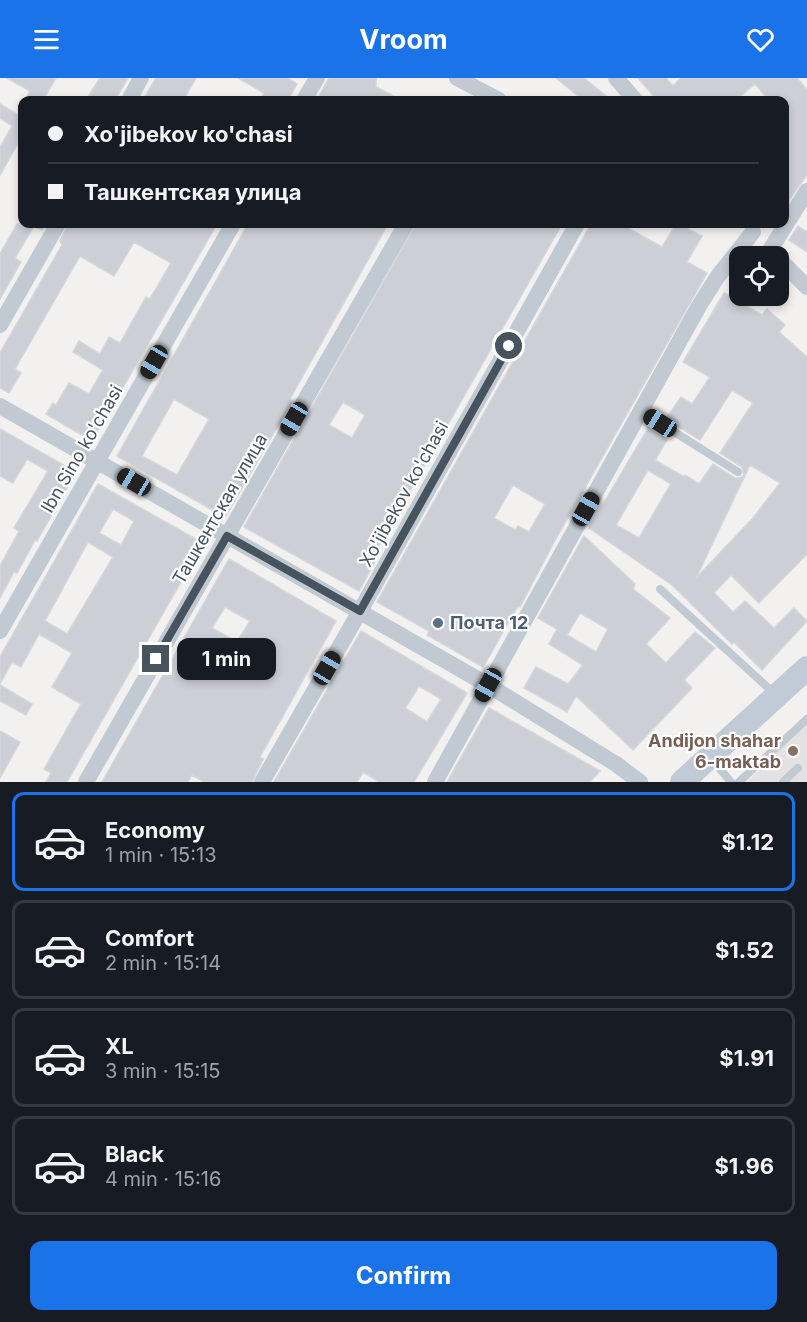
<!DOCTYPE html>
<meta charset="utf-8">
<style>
:root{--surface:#171b24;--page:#242831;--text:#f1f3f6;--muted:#9ea1a6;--line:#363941;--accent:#1a73e8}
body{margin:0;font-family:Inter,sans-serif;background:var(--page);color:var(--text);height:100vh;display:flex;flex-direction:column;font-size:22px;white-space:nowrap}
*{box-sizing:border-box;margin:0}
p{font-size:20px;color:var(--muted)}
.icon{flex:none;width:33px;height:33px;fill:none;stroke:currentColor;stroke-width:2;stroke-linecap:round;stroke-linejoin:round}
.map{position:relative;height:704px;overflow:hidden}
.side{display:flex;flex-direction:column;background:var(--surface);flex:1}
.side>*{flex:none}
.banner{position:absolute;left:18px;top:18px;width:771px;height:132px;border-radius:12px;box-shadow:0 3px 9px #0003;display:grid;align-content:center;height:132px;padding:0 30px;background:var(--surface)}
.buttons{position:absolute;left:729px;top:168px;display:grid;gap:12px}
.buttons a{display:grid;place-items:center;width:60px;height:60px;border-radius:12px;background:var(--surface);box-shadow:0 3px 9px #0003;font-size:30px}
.end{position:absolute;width:27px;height:27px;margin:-14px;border:8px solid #47535e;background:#fff;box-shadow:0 0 0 3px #fff}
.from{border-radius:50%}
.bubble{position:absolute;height:42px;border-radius:12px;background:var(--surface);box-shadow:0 3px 9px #0003;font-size:20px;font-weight:700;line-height:42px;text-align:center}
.car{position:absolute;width:18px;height:36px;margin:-18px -9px;border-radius:8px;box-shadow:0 0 4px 2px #0007;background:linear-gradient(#222 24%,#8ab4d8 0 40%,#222 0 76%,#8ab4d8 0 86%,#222 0)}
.banner b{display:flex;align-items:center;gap:21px;height:57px;font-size:22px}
.banner b+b{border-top:2px solid var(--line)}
.banner i{width:15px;height:15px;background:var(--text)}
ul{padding:10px 0 0;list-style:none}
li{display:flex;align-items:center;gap:18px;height:99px;margin:0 12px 9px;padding:0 18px;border:3px solid var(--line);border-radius:12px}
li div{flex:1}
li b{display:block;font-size:22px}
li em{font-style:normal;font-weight:700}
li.current{border-color:var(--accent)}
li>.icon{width:54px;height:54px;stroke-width:1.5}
.action{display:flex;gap:12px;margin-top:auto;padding:12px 30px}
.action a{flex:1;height:69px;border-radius:12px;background:var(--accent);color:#fff;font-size:24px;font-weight:700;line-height:69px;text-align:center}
header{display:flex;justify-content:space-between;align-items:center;height:78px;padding:0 30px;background:var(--accent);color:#fff;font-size:27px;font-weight:700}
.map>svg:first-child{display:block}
</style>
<header><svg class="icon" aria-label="menu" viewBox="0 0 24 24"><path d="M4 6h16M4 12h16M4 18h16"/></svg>Vroom<svg class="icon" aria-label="heart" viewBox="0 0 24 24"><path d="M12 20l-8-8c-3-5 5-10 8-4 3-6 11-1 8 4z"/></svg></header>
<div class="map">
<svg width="807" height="704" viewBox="0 0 807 704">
<rect width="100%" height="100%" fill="#f3f0f0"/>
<polygon fill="#e4e1e2" points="807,645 807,704 747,704 751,700"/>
<g fill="#cccfd5" stroke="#d4d6dc" stroke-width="1.5" fill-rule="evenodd">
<polygon points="7,0 56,0 43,22 25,22 30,13"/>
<polygon points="100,0 128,0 115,22 86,22"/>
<polygon points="156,0 196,0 183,22 143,22"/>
<polygon points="238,0 287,0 297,6 288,22 260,22 264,15"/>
<polygon points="329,0 376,0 376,9 401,22 317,22"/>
<polygon points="556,0 584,0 611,22 583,22"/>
<polygon points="638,0 666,0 673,8 681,0 797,0 807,12 807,97 784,129 784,22 769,22 755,6 736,22 657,22"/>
<polygon points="0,26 18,37 22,30 22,58 0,97 0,69 12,48 0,40"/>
<polygon points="17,146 46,146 42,152 34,148 15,180 21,184 0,221 0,176"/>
<polygon points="68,146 217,146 92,363 46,336 53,325 56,327 69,305 89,316 103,292 73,274 79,263 100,276 109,259 120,265 146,219 150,221 171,185 134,164 114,198 80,178 15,291 21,295 9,315 0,310 0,275 62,167 60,163"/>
<path d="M 248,146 L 388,146 L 290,321 L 292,323 L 226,438 L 223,438 L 117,378 ZM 174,321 L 209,341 L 177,397 L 142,378 Z"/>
<path d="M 416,146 L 562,146 L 373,478 L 377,480 L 359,513 L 244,449 ZM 343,324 L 365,337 L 352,360 L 329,347 Z"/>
<path d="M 591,146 L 621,146 L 662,169 L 676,146 L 691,146 L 688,151 L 702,158 L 687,184 L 707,195 L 553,466 L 520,529 L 518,528 L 483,589 L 427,557 L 429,553 L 377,524 ZM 513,407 L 545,426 L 529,454 L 518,448 L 515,452 L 494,440 Z"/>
<polygon points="798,148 807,154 807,174 789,162"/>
<path d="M 724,215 L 762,237 L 767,231 L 785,247 L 779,254 L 807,279 L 807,476 L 759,525 L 731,497 L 714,515 L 733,534 L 745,523 L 774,550 L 794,530 L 807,543 L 762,592 L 734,564 L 732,566 L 672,507 L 589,450 L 648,350 L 667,362 L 655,382 L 684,399 L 685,397 L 699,406 L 713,386 L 735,400 L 740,400 L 744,397 L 742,389 L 720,375 L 753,325 L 732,312 L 700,362 L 666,341 L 681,319 L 692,326 L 710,299 L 683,284 ZM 750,387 L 780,405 L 753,440 L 696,500 ZM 648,392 L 671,406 L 639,460 L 616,447 Z"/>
<polygon points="0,351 76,394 37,463 35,462 17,495 14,494 0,520 0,488 19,453 14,450 48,393 27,381 13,405 0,398"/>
<path d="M 98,406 L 203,465 L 67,704 L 46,704 L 51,695 L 44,691 L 81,626 L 52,609 L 72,575 L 39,556 L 21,589 L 12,584 L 0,606 L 0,579 ZM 113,431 L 134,443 L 121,467 L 99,455 ZM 88,464 L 113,479 L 67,556 L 45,543 Z"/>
<path d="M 584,458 L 635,506 L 633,511 L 670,540 L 646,566 L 666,585 L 695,554 L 715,570 L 684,602 L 692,610 L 633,672 L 576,618 L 567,634 L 524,610 L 536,589 L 568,606 L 583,587 L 549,566 L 557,551 L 538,540 ZM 580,535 L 608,551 L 596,574 L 567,557 Z"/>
<path d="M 229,481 L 336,543 L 260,679 L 263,681 L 252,704 L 204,704 L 192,697 L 188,704 L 102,704 ZM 225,529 L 250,543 L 237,564 L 212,550 Z"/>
<path d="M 361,553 L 467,615 L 414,704 L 379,704 L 363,694 L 357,704 L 274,704 ZM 419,608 L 441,621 L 427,644 L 405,630 Z"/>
<polygon points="0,607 32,626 26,637 0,623"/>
<polygon points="489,630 549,664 600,693 590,704 447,704"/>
<polygon points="0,653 20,664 0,700"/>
</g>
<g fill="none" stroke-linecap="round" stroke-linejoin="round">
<g stroke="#c1cad2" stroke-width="8">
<polyline points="641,333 738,394"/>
<polyline points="660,511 776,617"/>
<polyline points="712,682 731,704"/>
<polyline points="739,704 807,641"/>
<polyline points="783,704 798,690"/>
</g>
<g stroke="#c1cad2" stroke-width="16">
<polyline points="457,0 499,22"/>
<polyline points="616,0 635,22"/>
<polyline points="129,22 141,0"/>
<polyline points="304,22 317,0"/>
<polyline points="770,172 807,113"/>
<polyline points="778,180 807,209"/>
<polyline points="0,247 58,146"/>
<polyline points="0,328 488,607 616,686 640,704"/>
<polyline points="0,553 233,146"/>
<polyline points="86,704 406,146"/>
<polyline points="262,704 360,533 577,146"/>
<polyline points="435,704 699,228 718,198 753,154"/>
</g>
<polyline stroke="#c1cbd7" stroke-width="24" points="682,704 807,590"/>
</g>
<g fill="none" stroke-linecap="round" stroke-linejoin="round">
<polyline stroke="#47535e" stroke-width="8" points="156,581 227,458 360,533 509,268"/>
</g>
<circle fill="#5c6f8a" stroke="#fff" stroke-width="2" cx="438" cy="545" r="6"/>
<circle fill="#8d6e63" stroke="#fff" stroke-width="2" cx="793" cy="673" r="6"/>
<g text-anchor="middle" stroke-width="4.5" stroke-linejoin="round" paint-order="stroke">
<g font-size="18" fill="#47535e" stroke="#fff">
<text transform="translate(82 371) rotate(-60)" y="6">Ibn Sino ko'chasi</text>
<text transform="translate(404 416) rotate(-61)" y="6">Xo'jibekov ko'chasi</text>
<text transform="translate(220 431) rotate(-60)" y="6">Ташкентская улица</text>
</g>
<g font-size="18" font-weight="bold" fill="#4e5e75" stroke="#fff" text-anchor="start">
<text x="450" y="551">Почта 12</text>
</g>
<g font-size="18" font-weight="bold" fill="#785e54" stroke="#fff" text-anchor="end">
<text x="781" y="669">Andijon shahar<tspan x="781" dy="21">6-maktab</tspan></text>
</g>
</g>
</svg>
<div class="buttons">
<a><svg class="icon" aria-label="locate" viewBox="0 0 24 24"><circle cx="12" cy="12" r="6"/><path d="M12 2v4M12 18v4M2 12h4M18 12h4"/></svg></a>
</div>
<i class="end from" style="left:509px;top:268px"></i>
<i class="end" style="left:156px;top:581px"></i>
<div class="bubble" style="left:177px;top:560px;width:99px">1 min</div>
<i class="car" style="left:154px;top:284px;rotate:210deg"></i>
<i class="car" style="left:294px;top:341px;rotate:210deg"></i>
<i class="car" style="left:660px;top:345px;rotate:302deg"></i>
<i class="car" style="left:134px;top:404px;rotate:300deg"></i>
<i class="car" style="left:586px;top:431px;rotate:29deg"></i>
<i class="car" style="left:327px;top:590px;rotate:30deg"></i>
<i class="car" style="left:488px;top:607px;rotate:209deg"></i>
<div class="banner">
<b><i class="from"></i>Xo'jibekov ko'chasi</b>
<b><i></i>Ташкентская улица</b>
</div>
</div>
<section class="side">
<ul>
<li class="current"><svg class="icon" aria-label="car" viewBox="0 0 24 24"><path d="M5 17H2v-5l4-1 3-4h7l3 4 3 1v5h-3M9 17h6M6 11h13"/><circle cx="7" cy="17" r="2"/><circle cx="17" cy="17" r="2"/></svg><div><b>Economy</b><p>1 min · 15:13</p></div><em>$1.12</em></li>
<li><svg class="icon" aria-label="car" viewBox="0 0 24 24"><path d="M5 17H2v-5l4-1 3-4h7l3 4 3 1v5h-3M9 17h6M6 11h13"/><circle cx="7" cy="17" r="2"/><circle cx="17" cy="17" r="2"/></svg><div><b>Comfort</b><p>2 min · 15:14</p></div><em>$1.52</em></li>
<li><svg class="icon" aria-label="car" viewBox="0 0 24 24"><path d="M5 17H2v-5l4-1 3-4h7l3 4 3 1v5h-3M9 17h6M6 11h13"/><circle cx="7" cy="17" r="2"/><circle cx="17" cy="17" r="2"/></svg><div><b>XL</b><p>3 min · 15:15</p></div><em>$1.91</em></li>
<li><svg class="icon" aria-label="car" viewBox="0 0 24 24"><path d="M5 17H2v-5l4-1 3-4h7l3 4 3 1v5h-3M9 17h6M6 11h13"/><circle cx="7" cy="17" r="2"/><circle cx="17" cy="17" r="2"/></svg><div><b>Black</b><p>4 min · 15:16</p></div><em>$1.96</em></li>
</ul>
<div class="action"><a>Confirm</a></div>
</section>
